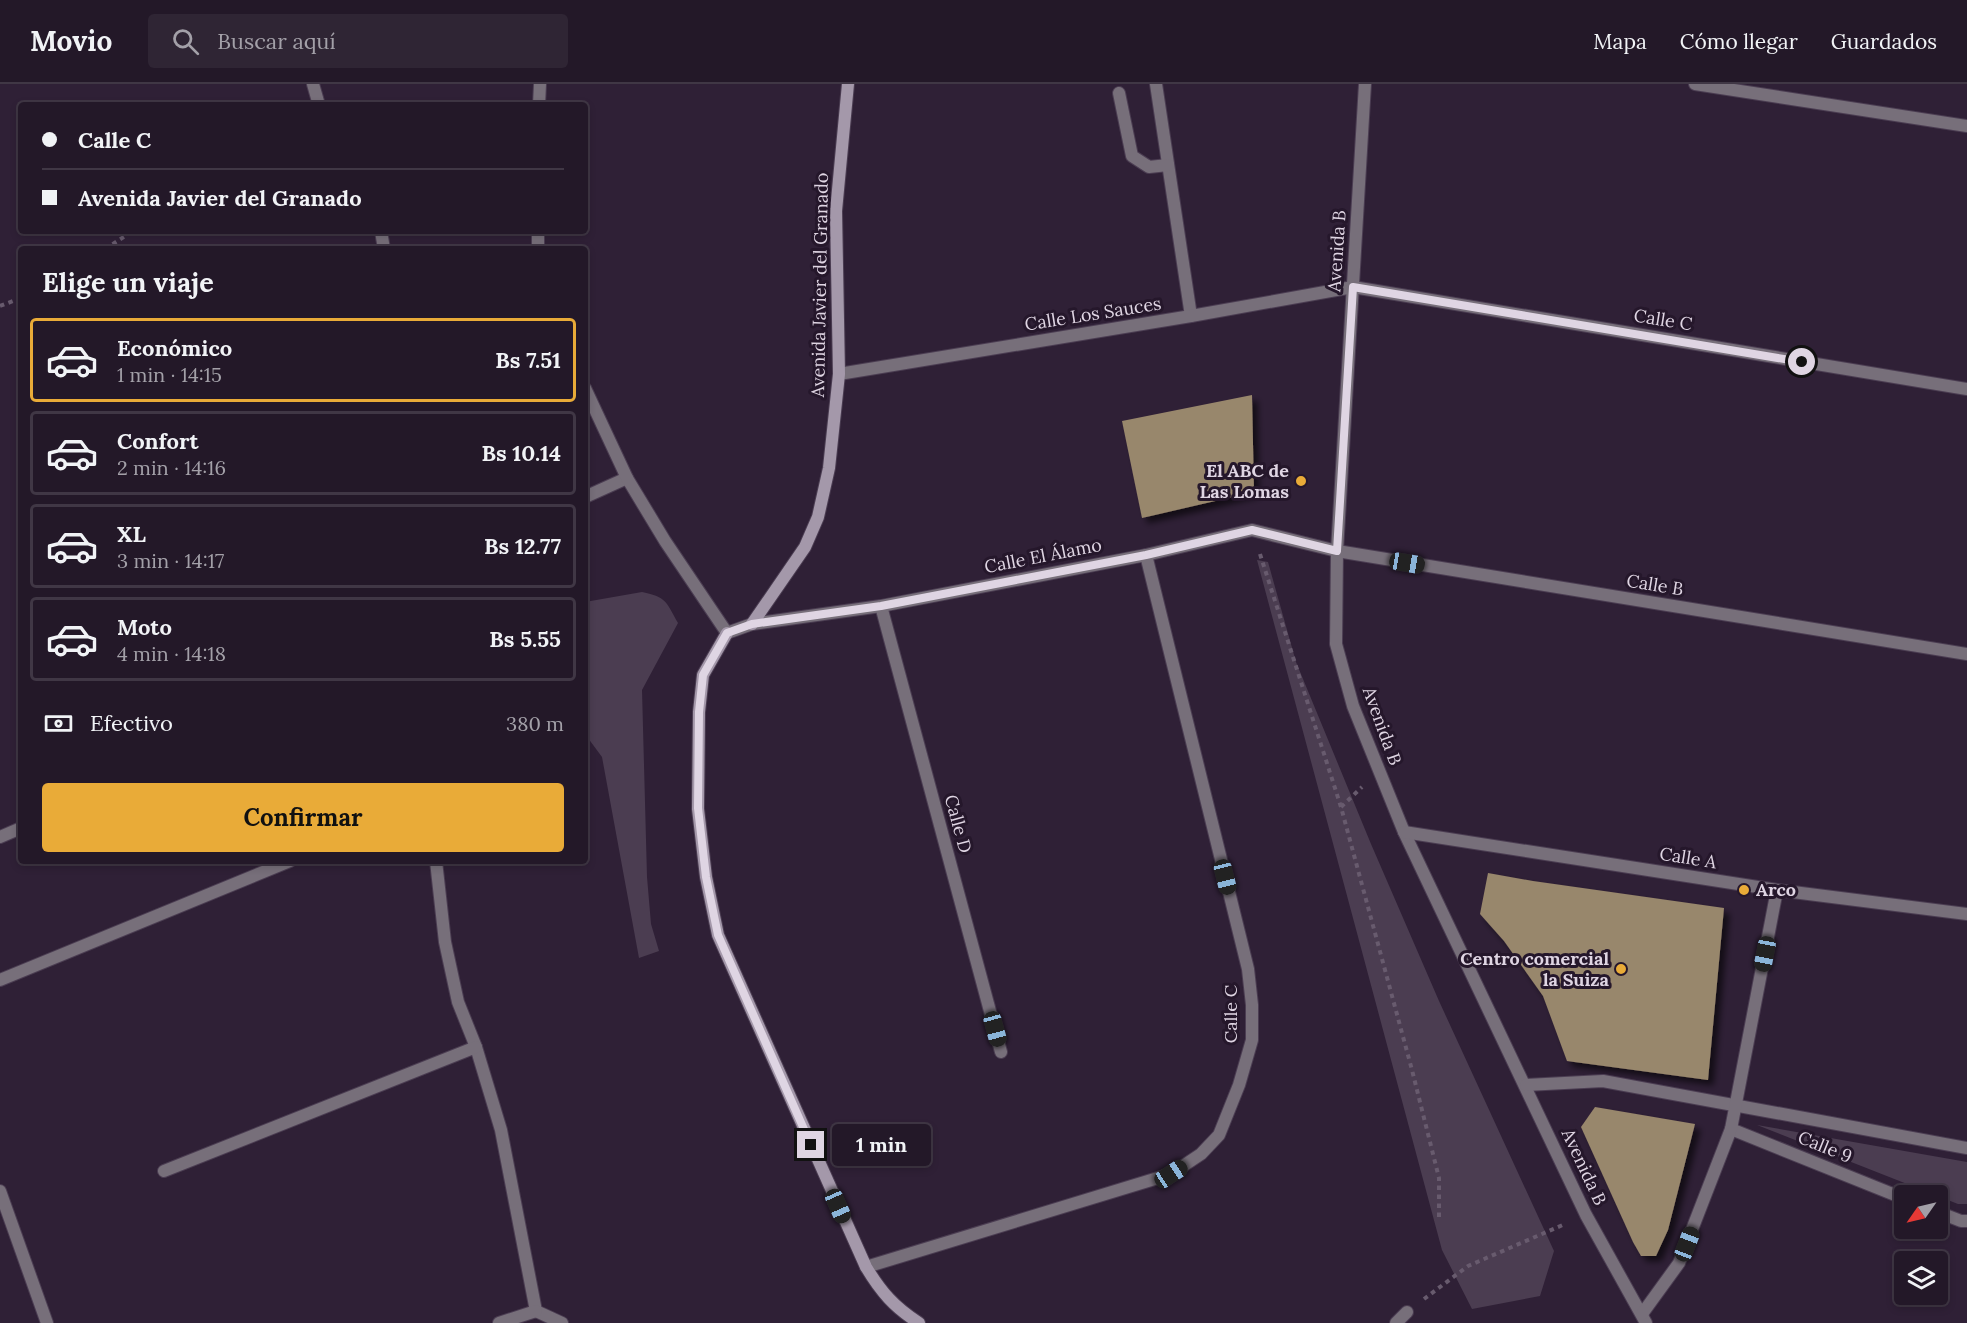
<!DOCTYPE html>
<html lang="es">
<meta charset="utf-8">
<style>
:root{--surface:#231828;--page:#2f2534;--text:#f1f3f6;--muted:#a3a0a8;--line:#403745;--accent:#e9ab38}
body{margin:0;font-family:Lora,serif;background:var(--page);color:var(--text);height:100vh;display:flex;flex-direction:column;font-size:22px;white-space:nowrap}
*{box-sizing:border-box;margin:0}
p{font-size:20px;color:var(--muted)}
.icon{flex:none;width:33px;height:33px;fill:none;stroke:currentColor;stroke-width:2;stroke-linecap:round;stroke-linejoin:round}
.map{position:relative;flex:1;overflow:hidden}
.panel{position:absolute;left:18px;top:162px;width:570px;height:618px;display:flex;flex-direction:column;background:var(--surface);border-radius:6px;box-shadow:0 3px 9px #0003,0 0 0 2px var(--line)}
.panel>*{flex:none}
.banner{position:absolute;left:18px;top:18px;width:570px;height:132px;border-radius:6px;box-shadow:0 3px 9px #0003,0 0 0 2px var(--line);display:grid;align-content:center;height:132px;padding:0 24px;background:var(--surface)}
.needle{width:39px;rotate:236deg}
.fabs{position:absolute;left:1894px;top:1101px;display:grid;gap:12px}
.fabs a{display:grid;place-items:center;width:54px;height:54px;border-radius:6px;background:var(--surface);box-shadow:0 3px 9px #0003,0 0 0 2px var(--line);font-size:30px}
.end{position:absolute;width:27px;height:27px;margin:-14px;border:8px solid #dfd5e3;background:#111;box-shadow:0 0 0 3px #111}
.from{border-radius:50%}
.bubble{position:absolute;height:42px;border-radius:6px;background:var(--surface);box-shadow:0 3px 9px #0003,0 0 0 2px var(--line);font-size:20px;font-weight:700;line-height:42px;text-align:center}
.car{position:absolute;width:18px;height:36px;margin:-18px -9px;border-radius:8px;box-shadow:0 0 4px 2px #0007;background:linear-gradient(#222 24%,#8ab4d8 0 40%,#222 0 76%,#8ab4d8 0 86%,#222 0)}
.banner b{display:flex;align-items:center;gap:21px;height:57px;font-size:22px}
.banner b+b{border-top:2px solid var(--line)}
.banner i{width:15px;height:15px;background:var(--text)}
ul{padding:0;list-style:none}
li{display:flex;align-items:center;gap:18px;height:84px;margin:0 12px 9px;padding:0 12px;border:3px solid var(--line);border-radius:6px}
li div{flex:1}
li b{display:block;font-size:22px}
li em{font-style:normal;font-weight:700}
li.active{border-color:var(--accent)}
li>.icon{width:54px;height:54px;stroke-width:1.5}
h2{padding:0 24px;font-size:27px;line-height:72px}
.pay{display:flex;align-items:center;gap:15px;height:66px;padding:0 24px;font-size:22px}
.pay p{margin-inline-start:auto}
.action{display:flex;gap:12px;margin-top:auto;padding:12px 24px}
.action a{flex:1;height:69px;border-radius:6px;background:var(--accent);color:#111;font-size:24px;font-weight:700;line-height:69px;text-align:center}
header{display:flex;align-items:center;gap:36px;box-sizing:border-box;height:84px;padding:0 30px;background:var(--surface);border-bottom:2px solid var(--line)}
header strong{font-size:28px}
nav{display:flex;gap:33px;margin-inline-start:auto;font-size:21px}
.search{width:420px;height:54px;background:var(--page);display:flex;align-items:center;gap:15px;box-sizing:border-box;padding:0 21px;border-radius:6px;color:var(--muted);font-size:22px}
.map>svg:first-child{display:block}
</style>
<header>
<strong>Movio</strong>
<div class="search"><svg class="icon" aria-label="search" viewBox="0 0 24 24"><circle cx="10" cy="10" r="6"/><path d="M15 15l6 6"/></svg>Buscar aquí</div>
<nav><a>Mapa</a><a>Cómo llegar</a><a>Guardados</a></nav>
</header>
<div class="map">
<svg width="1967" height="1239" viewBox="0 0 1967 1239">
<defs>
<filter id="shadow"><feDropShadow dx="5.5" dy="5.5" stdDeviation="3" flood-color="#0009"/></filter>
</defs>
<rect width="100%" height="100%" fill="#2f2036"/>
<g fill="#4b3d51">
<polygon points="1257,476 1268,478 1296,578 1371,760 1439,917 1554,1167 1540,1212 1472,1225 1442,1166"/>
<path d="M 642,508 C 667,513 666,518 678,539 L 642,606 L 647,793 L 651,840 L 659,867 L 639,874 L 602,673 L 585,650 L 585,518 Z"/>
<polygon points="1757,1041 1967,1078 1967,1120 1958,1120"/>
</g>
<g fill="#98876c" filter="url(#shadow)">
<polygon points="1252,311 1254,408 1142,434 1122,337"/>
<polygon points="1488,789 1533,797 1724,824 1708,996 1567,977 1543,912 1504,857 1480,830"/>
<polygon points="1595,1023 1695,1040 1668,1146 1656,1172 1641,1172 1633,1158 1581,1043"/>
</g>
<g fill="none" stroke-linecap="round" stroke-linejoin="round">
<defs>
<g id="lane">
<polyline points="313,0 319,21"/>
<polyline points="1156,0 1191,232"/>
<polyline points="1119,9 1132,72 1149,83 1168,81"/>
<polyline points="381,147 384,165"/>
<polyline points="585,413 627,394"/>
</g>
<g id="street">
<polyline points="1365,0 1337,467 1336,560 1353,622 1404,748 1586,1131 1646,1239"/>
<polyline points="1695,0 1967,42"/>
<polyline points="539,21 540,0"/>
<polyline points="538,147 538,165"/>
<polyline points="839,290 1191,232 1353,203 1967,305"/>
<polyline points="585,304 627,394 665,457 727,549 752,540 881,522 1146,471 1252,446 1337,467 1967,570"/>
<polyline points="881,522 1001,968"/>
<polyline points="1404,748 1777,806 1967,830"/>
<polyline points="0,753 21,744"/>
<polyline points="436,777 445,858 458,918 476,963 501,1046 536,1227 562,1239"/>
<polyline points="0,896 290,777"/>
<polyline points="1526,1001 1603,997 1967,1064"/>
<polyline points="1731,1045 1905,1115"/>
<polyline points="164,1087 476,963"/>
<polyline points="0,1107 47,1239"/>
<polyline points="1938,1128 1961,1137 1967,1137"/>
<polyline points="866,1183 1171,1090 1201,1070 1219,1051 1239,1001 1252,956 1252,921 1248,885 1146,471"/>
<polyline points="1642,1230 1679,1179 1731,1045 1777,806"/>
<polyline points="499,1239 536,1227"/>
<polyline points="1396,1239 1407,1228"/>
</g>
<g id="secondary">
<polyline points="752,540 805,463 818,433 829,384 839,290 836,127 848,0"/>
<path d="M 727,549 L 703,591 L 699,628 L 698,725 L 706,793 L 718,851 L 866,1183 C 881,1208 894,1223 919,1239"/>
</g>
</defs>
<use href="#lane" stroke="#4b3d52" stroke-width="14"/>
<use href="#street" stroke="#4b3d52" stroke-width="14"/>
<use href="#secondary" stroke="#4b3d52" stroke-width="14"/>
<g stroke="#685b6e" stroke-width="4" stroke-dasharray="4.5 4.5" stroke-linecap="butt">
<polyline points="105,165 133,147"/>
<polyline points="0,222 21,214"/>
<polyline points="1260,470 1341,723 1412,986 1439,1094 1439,1137"/>
<polyline points="1341,723 1362,703"/>
<polyline points="1424,1215 1468,1182 1565,1140"/>
</g>
<use href="#lane" stroke="#776f7a" stroke-width="12"/>
<use href="#street" stroke="#776f7a" stroke-width="12"/>
<use href="#secondary" stroke="#a498aa" stroke-width="12"/>
</g>
<g fill="none" stroke-linecap="round" stroke-linejoin="round">
<polyline stroke="#dfd5e3" stroke-width="8" points="811,1061 718,851 706,793 698,724 699,628 703,591 727,549 752,540 881,522 1146,471 1252,446 1337,467 1353,203 1802,278"/>
</g>
<g fill="#e9ab38" stroke="#25172b" stroke-width="2">
<circle cx="1301" cy="397" r="6"/>
<circle cx="1744" cy="806" r="6"/>
<circle cx="1621" cy="885" r="6"/>
</g>
<g text-anchor="middle" stroke-width="6" stroke-linejoin="round" paint-order="stroke">
<g font-size="18" fill="#dfd5e3" stroke="#25172b">
<text transform="translate(1337 167) rotate(-86)" y="6">Avenida B</text>
<text transform="translate(820 201) rotate(-89)" y="6">Avenida Javier del Granado</text>
<text transform="translate(1093 230) rotate(-9)" y="6">Calle Los Sauces</text>
<text transform="translate(1663 236) rotate(9)" y="6">Calle C</text>
<text transform="translate(1043 472) rotate(-11)" y="6">Calle El Álamo</text>
<text transform="translate(1655 501) rotate(9)" y="6">Calle B</text>
<text transform="translate(1382 642) rotate(70)" y="6">Avenida B</text>
<text transform="translate(958 740) rotate(75)" y="6">Calle D</text>
<text transform="translate(1688 774) rotate(9)" y="6">Calle A</text>
<text transform="translate(1231 930) rotate(-90)" y="6">Calle C</text>
<text transform="translate(1825 1063) rotate(22)" y="6">Calle 9</text>
<text transform="translate(1584 1083) rotate(65)" y="6">Avenida B</text>
</g>
<g font-size="18" font-weight="bold" fill="#dfd5e3" stroke="#25172b" text-anchor="end">
<text x="1289" y="393">El ABC de<tspan x="1289" dy="21">Las Lomas</tspan></text>
<text x="1756" y="812" text-anchor="start">Arco</text>
<text x="1609" y="881">Centro comercial<tspan x="1609" dy="21">la Suiza</tspan></text>
</g>
</g>
</svg>
<div class="fabs">
<a><svg class="needle" viewBox="-14 -14 28 28"><path d="M0-13l5 13h-10z" fill="#e53935"/><path d="M0 13l5-13h-10z" fill="#a3a0a8"/></svg></a>
<a><svg class="icon" aria-label="layers" viewBox="0 0 24 24"><path d="M12 4l9 5-9 5-9-5zM3 14l9 5 9-5"/></svg></a>
</div>
<i class="end from" style="left:1802px;top:278px"></i>
<i class="end" style="left:811px;top:1061px"></i>
<div class="bubble" style="left:832px;top:1040px;width:99px">1 min</div>
<i class="car" style="left:1407px;top:479px;rotate:99deg"></i>
<i class="car" style="left:1225px;top:793px;rotate:166deg"></i>
<i class="car" style="left:1765px;top:870px;rotate:191deg"></i>
<i class="car" style="left:995px;top:945px;rotate:165deg"></i>
<i class="car" style="left:1171px;top:1090px;rotate:57deg"></i>
<i class="car" style="left:838px;top:1122px;rotate:156deg"></i>
<i class="car" style="left:1687px;top:1160px;rotate:21deg"></i>
<div class="banner">
<b><i class="from"></i>Calle C</b>
<b><i></i>Avenida Javier del Granado</b>
</div>
<section class="panel">
<h2>Elige un viaje</h2>
<ul>
<li class="active"><svg class="icon" aria-label="car" viewBox="0 0 24 24"><path d="M5 17H2v-5l4-1 3-4h7l3 4 3 1v5h-3M9 17h6M6 11h13"/><circle cx="7" cy="17" r="2"/><circle cx="17" cy="17" r="2"/></svg><div><b>Económico</b><p>1 min · 14:15</p></div><em>Bs 7.51</em></li>
<li><svg class="icon" aria-label="car" viewBox="0 0 24 24"><path d="M5 17H2v-5l4-1 3-4h7l3 4 3 1v5h-3M9 17h6M6 11h13"/><circle cx="7" cy="17" r="2"/><circle cx="17" cy="17" r="2"/></svg><div><b>Confort</b><p>2 min · 14:16</p></div><em>Bs 10.14</em></li>
<li><svg class="icon" aria-label="car" viewBox="0 0 24 24"><path d="M5 17H2v-5l4-1 3-4h7l3 4 3 1v5h-3M9 17h6M6 11h13"/><circle cx="7" cy="17" r="2"/><circle cx="17" cy="17" r="2"/></svg><div><b>XL</b><p>3 min · 14:17</p></div><em>Bs 12.77</em></li>
<li><svg class="icon" aria-label="car" viewBox="0 0 24 24"><path d="M5 17H2v-5l4-1 3-4h7l3 4 3 1v5h-3M9 17h6M6 11h13"/><circle cx="7" cy="17" r="2"/><circle cx="17" cy="17" r="2"/></svg><div><b>Moto</b><p>4 min · 14:18</p></div><em>Bs 5.55</em></li>
</ul>
<div class="pay"><svg class="icon" aria-label="cash" viewBox="0 0 24 24"><path d="M3 7h18v10H3z"/><circle cx="12" cy="12" r="2"/></svg>Efectivo<p>380 m</p></div>
<div class="action"><a>Confirmar</a></div>
</section>
</div>
